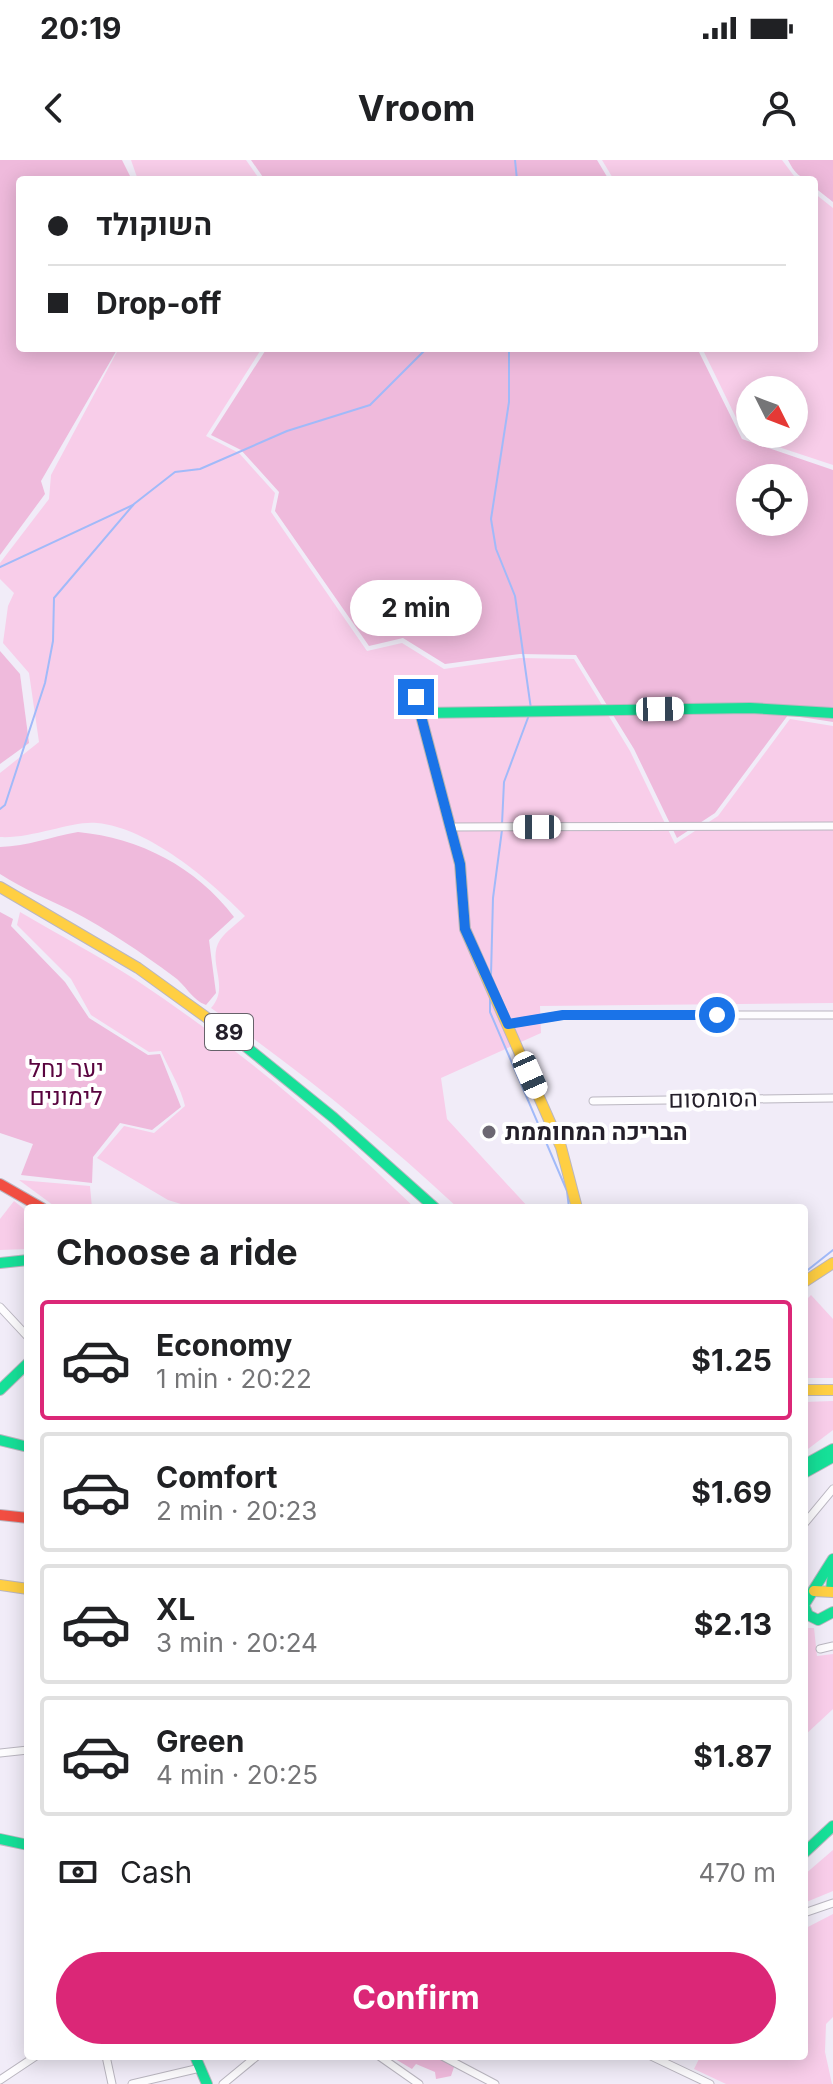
<!DOCTYPE html>
<meta charset="utf-8">
<style>
:root{--surface:#fff;--page:#f6f6f6;--text:#202124;--muted:#757577;--line:#e0e0e0;--accent:#db2777}
body{margin:0;font-family:Inter,Heebo,sans-serif;background:var(--page);color:var(--text);height:100vh;display:flex;flex-direction:column;font-size:30px;white-space:nowrap}
*{box-sizing:border-box;margin:0}
p{font-size:26px;color:var(--muted)}
.icon{flex:none;width:44px;height:44px;fill:none;stroke:currentColor;stroke-width:2;stroke-linecap:round;stroke-linejoin:round}
.map{position:relative;flex:1;overflow:hidden}
.drawer{position:absolute;left:24px;top:1044px;width:784px;height:856px;display:flex;flex-direction:column;background:var(--surface);border-radius:8px;box-shadow:0 4px 20px #0003}
.drawer>*{flex:none}
.banner{position:absolute;left:16px;top:16px;width:802px;height:176px;border-radius:8px;box-shadow:0 4px 20px #0003;display:grid;align-content:center;height:176px;padding:0 32px;background:var(--surface)}
.needle{width:52px;rotate:132deg}
.tools{position:absolute;left:736px;top:216px;display:grid;gap:16px}
.tools a{display:grid;place-items:center;width:72px;height:72px;border-radius:50%;background:var(--surface);box-shadow:0 4px 20px #0003;font-size:40px}
.end{position:absolute;width:36px;height:36px;margin:-18px;border:10px solid #1a73e8;background:#fff;box-shadow:0 0 0 4px #fff}
.from{border-radius:50%}
.bubble{position:absolute;height:56px;border-radius:28px;background:var(--surface);box-shadow:0 4px 20px #0003;font-size:26px;font-weight:700;line-height:56px;text-align:center}
.car{position:absolute;width:24px;height:48px;margin:-24px -12px;border-radius:10px;box-shadow:0 0 6px 2px #0007;background:linear-gradient(#fff 24%,#345 0 40%,#fff 0 76%,#345 0 86%,#fff 0)}
.banner b{display:flex;align-items:center;gap:28px;height:76px;font-size:30px}
.banner b+b{border-top:2px solid var(--line)}
.banner i{width:20px;height:20px;background:var(--text)}
ul{padding:0;list-style:none}
li{display:flex;align-items:center;gap:24px;height:120px;margin:0 16px 12px;padding:0 16px;border:4px solid var(--line);border-radius:8px}
li div{flex:1}
li b{display:block;font-size:30px}
li em{font-style:normal;font-weight:700}
li.current{border-color:var(--accent)}
li>.icon{width:72px;height:72px;stroke-width:1.5}
h2{padding:0 32px;font-size:36px;line-height:96px}
.pay{display:flex;align-items:center;gap:20px;height:88px;padding:0 32px;font-size:30px}
.pay p{margin-inline-start:auto}
.button{display:flex;gap:16px;margin-top:auto;padding:16px 32px}
.button a{flex:1;height:92px;border-radius:48px;background:var(--accent);color:#fff;font-size:32px;font-weight:700;line-height:92px;text-align:center}
.status{display:flex;justify-content:space-between;align-items:center;height:56px;padding:0 40px;background:var(--surface);direction:ltr}
.status svg{height:22px;fill:currentColor}
header{display:flex;justify-content:space-between;align-items:center;height:104px;padding:0 32px;background:var(--surface);font-size:36px;font-weight:700}
.map>svg:first-child{display:block}
</style>
<div class="status"><b>20:19</b><svg viewBox="0 0 49 12"><path d="M0 12V9h3v3zM5 12V6h3v6zM10 12V3h3v9zM15 12V0h3v12zM26 1h20v11H26zM47 4h2v5h-2z"/></svg></div>
<header><svg class="icon" aria-label="back" viewBox="0 0 24 24"><path d="M15 5l-7 7 7 7"/></svg>Vroom<svg class="icon" aria-label="person" viewBox="0 0 24 24"><circle cx="12" cy="8" r="4"/><path d="M4 21q1-7 8-7t8 7"/></svg></header>
<div class="map">
<svg width="833" height="1924" viewBox="0 0 833 1924">
<rect width="100%" height="100%" fill="#f1ecf8"/>
<g fill="#f8cde9" fill-rule="evenodd">
<polygon points="131,0 246,0 260,20 138,20"/>
<polygon points="602,0 782,0 797,20 614,20"/>
<path d="M 814,33 L 833,48 L 833,305 L 745,276 L 702,188 L 814,188 ZM 750,230 L 794,230 L 794,274 L 750,274 Z"/>
<path d="M 119,188 L 262,188 L 206,276 L 239,293 L 275,333 L 271,352 L 367,491 L 402,483 L 444,509 L 520,498 L 574,499 L 630,591 L 675,684 L 718,656 L 790,559 L 833,566 L 833,843 L 540,846 L 541,873 L 441,918 L 447,959 L 529,1048 L 458,1048 C 380,975 299,910 211,848 C 231,826 206,802 220,780 C 226,771 237,764 245,756 C 210,720 149,668 97,663 C 74,660 31,679 0,677 L 0,613 L 39,582 L 29,513 L 3,483 L 8,446 L 14,433 L 0,419 L 0,403 L 49,339 L 51,315 Z"/>
<path d="M 20,752 C 59,775 99,796 136,820 C 237,887 328,964 415,1048 L 194,1048 L 168,1040 L 97,998 L 124,966 L 154,973 L 185,946 C 181,928 169,909 161,891 L 149,892 L 91,855 L 71,819 L 17,765 Z"/>
<polygon points="19,1020 90,1026 92,1048 57,1048"/>
<polygon points="14,1041 28,1052 28,1089 0,1090 0,1059"/>
<polygon points="811,1135 833,1159 833,1218 804,1218 804,1142"/>
<polygon points="833,1241 833,1270 804,1292 804,1242"/>
<polygon points="804,1468 814,1468 817,1496 833,1494 833,1549 804,1576"/>
<polygon points="833,1690 833,1731 804,1743 804,1715"/>
<polygon points="833,1754 833,1857 826,1864 825,1892 832,1924 726,1924 694,1909 699,1899 694,1896 804,1896 804,1769"/>
</g>
<g fill="#efbadc" fill-rule="evenodd">
<polygon points="0,0 122,0 132,20 20,20 20,188 118,188 41,321 45,334 0,395"/>
<polygon points="251,0 597,0 609,20 265,20"/>
<path d="M 788,0 L 833,0 L 833,42 L 814,27 L 814,20 C 800,20 794,12 788,0 Z"/>
<path d="M 267,188 L 697,188 L 742,279 L 833,310 L 833,562 L 788,555 L 715,653 L 677,678 L 634,589 L 576,495 L 520,494 L 445,504 L 403,478 L 369,486 L 275,351 L 279,332 L 241,290 L 211,275 ZM 750,318 L 794,318 L 794,362 L 750,362 Z"/>
<polygon points="0,491 20,514 29,583 0,604"/>
<path d="M 78,672 C 140,678 196,707 234,757 L 209,780 L 216,833 L 206,845 C 192,840 185,824 173,816 C 142,793 107,769 72,751 C 47,739 24,729 0,714 L 0,687 C 28,686 50,677 78,672 Z"/>
<polygon points="0,752 13,759 11,766 65,822 89,858 148,895 160,894 181,947 152,970 120,963 93,997 92,1023 21,1015 33,984 0,973"/>
<polygon points="390,1896 438,1896 454,1907 451,1916 436,1919 435,1912 416,1904 412,1909"/>
</g>
<g fill="none" stroke-linecap="round" stroke-linejoin="round">
<g stroke="#a1baf9" stroke-width="2">
<polyline points="515,0 517,20"/>
<polyline points="509,188 509,242 491,359 496,389 515,436 531,549"/>
<polyline points="0,407 133,345"/>
<polyline points="0,649 5,645 45,523 53,481 54,438 134,344 175,312 200,309 287,271 370,245 427,188"/>
<polyline points="502,664 504,622 529,555"/>
<polyline points="491,815 493,738 502,670"/>
<polyline points="490,837 490,852 567,1031 569,1048"/>
<polyline points="804,1113 833,1090"/>
</g>
<defs>
<g id="street">
<polyline points="449,667 833,666"/>
<polyline points="508,864 563,855 833,855"/>
<polyline points="593,941 833,938"/>
<polyline points="0,1147 28,1177"/>
<polyline points="804,1364 833,1329"/>
<polyline points="820,1489 833,1486"/>
<polyline points="0,1593 28,1590"/>
<polyline points="804,1753 833,1743"/>
<polyline points="106,1896 112,1924"/>
<polyline points="379,1896 419,1924"/>
<polyline points="442,1896 495,1924"/>
<polyline points="651,1896 710,1924"/>
<polyline points="0,1920 36,1896"/>
<polyline points="132,1924 200,1908"/>
<polyline points="223,1924 257,1896"/>
</g>
<g id="fast">
<polyline points="420,553 750,548 833,553"/>
<polyline points="239,881 334,958 435,1048"/>
<polyline points="0,1103 28,1100"/>
<polyline points="0,1230 28,1203"/>
<polyline points="0,1280 28,1287"/>
<polyline points="804,1305 833,1289"/>
<polyline points="804,1313 833,1297"/>
<polyline points="833,1399 804,1445 808,1455 818,1460 833,1452"/>
<polyline points="831,1430 833,1413"/>
<polyline points="0,1679 28,1685"/>
<polyline points="804,1693 833,1666"/>
<polyline points="195,1896 207,1924"/>
</g>
<g id="slow">
<polyline points="416,537 460,704 465,769 561,987 577,1048"/>
<polyline points="0,727 138,808 239,881"/>
<polyline points="804,1122 833,1103"/>
<polyline points="804,1230 833,1230"/>
<polyline points="0,1425 28,1429"/>
<polyline points="814,1431 833,1432"/>
</g>
<g id="jam">
<polyline points="0,1024 42,1048"/>
<polyline points="0,1355 28,1358"/>
</g>
</defs>
<use href="#street" stroke="#bab6c0" stroke-width="9"/>
<use href="#fast" stroke="#bab6c0" stroke-width="12"/>
<use href="#slow" stroke="#bab6c0" stroke-width="12"/>
<use href="#jam" stroke="#bab6c0" stroke-width="12"/>
<use href="#street" stroke="#fdfcfe" stroke-width="7"/>
<use href="#fast" stroke="#16e098" stroke-width="10"/>
<use href="#slow" stroke="#ffcf43" stroke-width="10"/>
<use href="#jam" stroke="#f24e42" stroke-width="10"/>
</g>
<g fill="none" stroke-linecap="round" stroke-linejoin="round">
<polyline stroke="#1a73e8" stroke-width="10" points="416,537 460,704 465,769 508,864 563,855 717,855"/>
</g>
<circle fill="#6c6772" stroke="#fff" stroke-width="3" cx="489" cy="972" r="8"/>
<g text-anchor="middle" stroke-width="8" stroke-linejoin="round" paint-order="stroke">
<rect fill="#fff" stroke="#66626a" stroke-width="2" x="205" y="854" width="48" height="36" rx="6"/>
<g font-size="22" font-weight="bold" fill="#241f2a">
<text x="229" y="880">89</text>
</g>
<g font-size="24" fill="#59043f" stroke="#fff">
<text x="66" y="917">יער נחל<tspan x="66" dy="28">לימונים</tspan></text>
</g>
<g font-size="24" fill="#241f2a" stroke="#fff">
<text transform="translate(713 939) rotate(-1)" y="8">הסומסום</text>
</g>
<g font-size="24" font-weight="bold" fill="#241f2a" stroke="#fff" text-anchor="start">
<text x="505" y="980">הבריכה המחוממת</text>
</g>
</g>
</svg>
<div class="tools">
<a><svg class="needle" viewBox="-14 -14 28 28"><path d="M0-13l5 13h-10z" fill="#e53935"/><path d="M0 13l5-13h-10z" fill="#757577"/></svg></a>
<a><svg class="icon" aria-label="locate" viewBox="0 0 24 24"><circle cx="12" cy="12" r="6"/><path d="M12 2v4M12 18v4M2 12h4M18 12h4"/></svg></a>
</div>
<i class="end from" style="left:717px;top:855px"></i>
<i class="end" style="left:416px;top:537px"></i>
<div class="bubble" style="left:350px;top:420px;width:132px">2 min</div>
<i class="car" style="left:660px;top:549px;rotate:89deg"></i>
<i class="car" style="left:537px;top:667px;rotate:270deg"></i>
<i class="car" style="left:530px;top:915px;rotate:156deg"></i>
<div class="banner">
<b><i class="from"></i>השוקולד</b>
<b><i></i>Drop-off</b>
</div>
<section class="drawer">
<h2>Choose a ride</h2>
<ul>
<li class="current"><svg class="icon" aria-label="car" viewBox="0 0 24 24"><path d="M5 17H2v-5l4-1 3-4h7l3 4 3 1v5h-3M9 17h6M6 11h13"/><circle cx="7" cy="17" r="2"/><circle cx="17" cy="17" r="2"/></svg><div><b>Economy</b><p>1 min · 20:22</p></div><em>$1.25</em></li>
<li><svg class="icon" aria-label="car" viewBox="0 0 24 24"><path d="M5 17H2v-5l4-1 3-4h7l3 4 3 1v5h-3M9 17h6M6 11h13"/><circle cx="7" cy="17" r="2"/><circle cx="17" cy="17" r="2"/></svg><div><b>Comfort</b><p>2 min · 20:23</p></div><em>$1.69</em></li>
<li><svg class="icon" aria-label="car" viewBox="0 0 24 24"><path d="M5 17H2v-5l4-1 3-4h7l3 4 3 1v5h-3M9 17h6M6 11h13"/><circle cx="7" cy="17" r="2"/><circle cx="17" cy="17" r="2"/></svg><div><b>XL</b><p>3 min · 20:24</p></div><em>$2.13</em></li>
<li><svg class="icon" aria-label="car" viewBox="0 0 24 24"><path d="M5 17H2v-5l4-1 3-4h7l3 4 3 1v5h-3M9 17h6M6 11h13"/><circle cx="7" cy="17" r="2"/><circle cx="17" cy="17" r="2"/></svg><div><b>Green</b><p>4 min · 20:25</p></div><em>$1.87</em></li>
</ul>
<div class="pay"><svg class="icon" aria-label="cash" viewBox="0 0 24 24"><path d="M3 7h18v10H3z"/><circle cx="12" cy="12" r="2"/></svg>Cash<p>470 m</p></div>
<div class="button"><a>Confirm</a></div>
</section>
</div>
